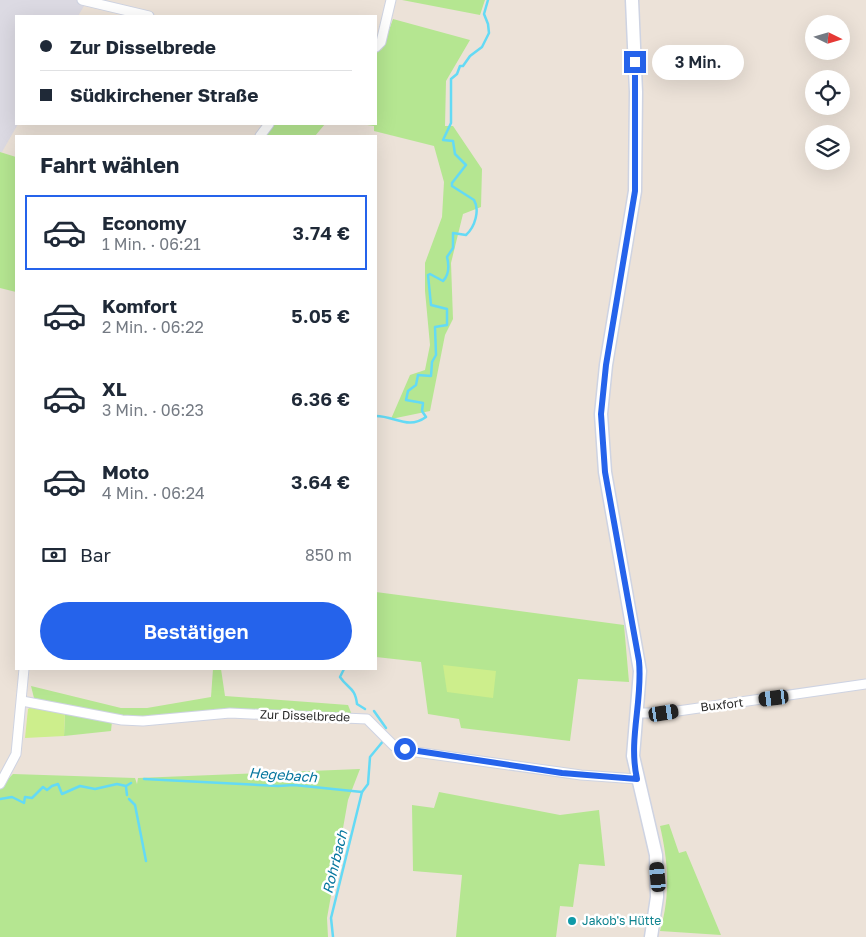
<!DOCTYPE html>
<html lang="de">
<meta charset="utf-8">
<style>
:root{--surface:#fff;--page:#f6f6f7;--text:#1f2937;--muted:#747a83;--line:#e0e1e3;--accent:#2563eb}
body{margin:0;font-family:"Golos Text",sans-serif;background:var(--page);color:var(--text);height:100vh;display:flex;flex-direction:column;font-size:19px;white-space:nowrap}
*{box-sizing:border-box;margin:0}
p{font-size:16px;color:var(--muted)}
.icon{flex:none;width:28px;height:28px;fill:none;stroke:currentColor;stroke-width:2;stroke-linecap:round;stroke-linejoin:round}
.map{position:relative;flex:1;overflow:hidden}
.sheet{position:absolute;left:15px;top:135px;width:362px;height:535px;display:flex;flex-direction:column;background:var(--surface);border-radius:0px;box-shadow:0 5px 20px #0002}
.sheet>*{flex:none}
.top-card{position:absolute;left:15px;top:15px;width:362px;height:110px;border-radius:0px;box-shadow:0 5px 20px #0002;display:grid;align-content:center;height:110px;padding:0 25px;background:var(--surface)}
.needle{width:32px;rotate:95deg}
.buttons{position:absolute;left:805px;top:15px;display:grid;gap:10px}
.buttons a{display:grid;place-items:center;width:45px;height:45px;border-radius:50%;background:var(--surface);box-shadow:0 5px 20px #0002;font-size:25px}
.end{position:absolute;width:22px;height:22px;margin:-11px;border:6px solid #2563eb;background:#fff;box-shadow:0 0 0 2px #fff}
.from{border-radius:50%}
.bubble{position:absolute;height:35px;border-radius:18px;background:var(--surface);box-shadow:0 5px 20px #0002;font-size:16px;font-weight:600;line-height:35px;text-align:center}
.car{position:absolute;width:15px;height:30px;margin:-15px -8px;border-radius:6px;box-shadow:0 0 4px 1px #0007;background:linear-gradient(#222 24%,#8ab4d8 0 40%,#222 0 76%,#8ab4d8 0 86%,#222 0)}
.top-card b{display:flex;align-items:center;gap:18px;height:48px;font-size:19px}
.top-card b+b{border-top:1px solid var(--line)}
.top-card i{width:12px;height:12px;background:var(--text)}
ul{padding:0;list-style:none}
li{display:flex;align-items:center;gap:15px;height:75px;margin:0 10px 8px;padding:0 15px;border:2px solid transparent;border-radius:0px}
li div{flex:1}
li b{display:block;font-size:19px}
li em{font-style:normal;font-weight:600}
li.active{border-color:var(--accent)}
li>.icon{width:45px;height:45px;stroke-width:1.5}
h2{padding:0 25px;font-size:22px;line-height:60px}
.pay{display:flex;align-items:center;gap:12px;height:55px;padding:0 25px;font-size:19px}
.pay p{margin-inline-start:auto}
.cta{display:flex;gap:10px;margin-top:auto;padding:10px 25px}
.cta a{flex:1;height:58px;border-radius:30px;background:var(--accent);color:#fff;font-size:20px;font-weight:600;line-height:58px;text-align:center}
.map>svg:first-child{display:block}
</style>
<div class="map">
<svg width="866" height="937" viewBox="0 0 866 937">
<rect width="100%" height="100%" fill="#ece2d8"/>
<polygon fill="#dcdae3" points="0,0 84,0 84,6 78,16 16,16 16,124 18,124 2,152 0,152"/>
<g fill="#b5e691">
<polygon points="402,0 485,0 480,15"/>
<polygon points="393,19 470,40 446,81 445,126 453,126 482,169 481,207 463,214 451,263 453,319 445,335 430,411 391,419 410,375 425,370 430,345 425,291 425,263 442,217 444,182 434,146 374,131 374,126 360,124 376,124 376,53 382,49"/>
<polygon points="274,124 325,124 315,136 265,136"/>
<polygon points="0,152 16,157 16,292 0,288"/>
<polygon points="376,592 624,625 629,682 578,679 570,741 461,728 459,719 428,714 421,662 376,657"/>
<polygon points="213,669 221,669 225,696 348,705 352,715 122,717 34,698 31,686 121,708 147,708 211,697"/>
<polygon points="65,712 112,721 111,731 64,736"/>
<polygon points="360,769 348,800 327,918 328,937 0,937 0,787 13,774 135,778 137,784 138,778"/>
<polygon points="439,792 560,815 599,810 605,866 579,864 573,907 560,906 556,937 456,937 462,875 413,871 412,805 434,808"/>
<path d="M 669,824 L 679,853 L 686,851 L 721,935 L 660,931 C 671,895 668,861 660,826 Z"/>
</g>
<g fill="#cdee8c">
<polygon points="443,665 496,671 493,698 447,692"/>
<polygon points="34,705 65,712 64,736 25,738 28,709"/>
</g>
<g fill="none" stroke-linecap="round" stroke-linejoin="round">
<g stroke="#64daf5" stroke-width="2.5">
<path d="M 376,416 C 395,416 408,430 426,417 L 422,411 L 423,403 L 406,400 L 408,391 L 416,385 L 418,375 L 431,376 L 432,362 L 436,355 L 435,327 L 447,325 L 447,309 L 431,305 L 428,275 L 430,274 L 443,281 C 450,274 449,265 447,257 L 453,248 L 453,233 L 466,235 C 475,227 480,210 474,200 L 452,186 L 452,183 L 466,165 L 455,154 L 453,141 L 443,140 L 451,123 L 451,79 L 457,74 L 460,66 L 463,66 L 470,56 L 482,47 L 489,33 L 488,24 L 484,14 L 488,0"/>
<path d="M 344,669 L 340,677 C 348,689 355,687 357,704 L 365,709"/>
<polyline points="374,711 386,728"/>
<polyline points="144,779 278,786 294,785 362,792 368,784 370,757 384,740"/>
<polyline points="126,787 127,795"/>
<polyline points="0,799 12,797 24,803 25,797 32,798 43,787 47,790 52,786 58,784 62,794 80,786 95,789 117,784 126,786 131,783"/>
<polyline points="129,799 135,805 146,861"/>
<polyline points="333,937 331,918 362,792"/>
</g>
<defs>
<g id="street">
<polyline points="82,0 149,16"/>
<polyline points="376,47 381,42 391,0"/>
<polyline points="260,136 269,124"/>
<polyline points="22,701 122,720 143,721 230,713 367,719 394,746 416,752 581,775 637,779"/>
<polyline points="636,713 664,713 866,684"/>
<polyline points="0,784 16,754 24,669"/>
</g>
<polyline id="secondary" points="632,0 636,92 635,191 606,365 601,414 605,472 640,671 633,756 656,855 657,897 651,937"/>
</defs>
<use href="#street" stroke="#ced3e2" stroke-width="11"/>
<use href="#secondary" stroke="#ced3e2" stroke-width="15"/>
<use href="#street" stroke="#fff" stroke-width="9"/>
<use href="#secondary" stroke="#fff" stroke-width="12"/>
</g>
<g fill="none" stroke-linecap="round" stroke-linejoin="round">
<path stroke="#2563eb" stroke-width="6" d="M 405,749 L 562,773 L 637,779 C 628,739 643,701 639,661 L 605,472 L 601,414 L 606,365 L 635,191 L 635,62"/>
</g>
<circle fill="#0f9aa8" stroke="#fff" stroke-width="2" cx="572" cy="921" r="5"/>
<g text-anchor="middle" stroke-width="5" stroke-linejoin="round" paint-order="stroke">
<g font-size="12" fill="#282828" stroke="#fff">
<text transform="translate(722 705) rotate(-7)" y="4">Buxfort</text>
<text transform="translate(305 716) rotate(2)" y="4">Zur Disselbrede</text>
</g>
<g font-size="12" fill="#0d838f" stroke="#fff" text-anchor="start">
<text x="582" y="925">Jakob's Hütte</text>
</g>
<g font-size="14" font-style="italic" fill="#06769e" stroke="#fff">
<text transform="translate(283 775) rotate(4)" y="5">Hegebach</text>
<text transform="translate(335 862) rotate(-76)" y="5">Rohrbach</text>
</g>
</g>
</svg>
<div class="buttons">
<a><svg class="needle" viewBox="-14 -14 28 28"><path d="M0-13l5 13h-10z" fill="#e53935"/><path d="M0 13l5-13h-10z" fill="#747a83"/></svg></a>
<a><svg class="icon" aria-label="locate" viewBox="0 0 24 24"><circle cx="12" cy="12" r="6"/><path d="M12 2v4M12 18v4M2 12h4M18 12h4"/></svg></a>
<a><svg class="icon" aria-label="layers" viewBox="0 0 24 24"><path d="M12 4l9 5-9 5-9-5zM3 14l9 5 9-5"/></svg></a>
</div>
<i class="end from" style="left:405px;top:749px"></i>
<i class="end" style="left:635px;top:62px"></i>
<div class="bubble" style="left:652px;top:45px;width:92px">3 Min.</div>
<i class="car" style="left:774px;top:698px;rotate:263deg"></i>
<i class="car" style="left:664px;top:713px;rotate:81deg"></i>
<i class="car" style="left:658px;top:877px;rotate:355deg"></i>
<div class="top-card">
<b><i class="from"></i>Zur Disselbrede</b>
<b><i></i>Südkirchener Straße</b>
</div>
<section class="sheet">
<h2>Fahrt wählen</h2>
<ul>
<li class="active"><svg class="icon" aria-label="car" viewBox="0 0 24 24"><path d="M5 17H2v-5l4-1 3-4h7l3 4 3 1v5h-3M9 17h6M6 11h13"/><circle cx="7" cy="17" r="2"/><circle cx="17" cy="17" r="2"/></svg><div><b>Economy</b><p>1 Min. · 06:21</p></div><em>3.74 €</em></li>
<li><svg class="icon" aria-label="car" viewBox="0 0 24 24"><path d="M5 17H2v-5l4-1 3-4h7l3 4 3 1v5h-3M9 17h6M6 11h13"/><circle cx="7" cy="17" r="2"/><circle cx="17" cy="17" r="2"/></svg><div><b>Komfort</b><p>2 Min. · 06:22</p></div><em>5.05 €</em></li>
<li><svg class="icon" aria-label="car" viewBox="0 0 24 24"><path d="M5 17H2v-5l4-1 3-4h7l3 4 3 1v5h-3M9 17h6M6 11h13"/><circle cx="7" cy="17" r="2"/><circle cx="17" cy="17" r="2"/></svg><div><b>XL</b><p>3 Min. · 06:23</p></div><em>6.36 €</em></li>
<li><svg class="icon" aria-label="car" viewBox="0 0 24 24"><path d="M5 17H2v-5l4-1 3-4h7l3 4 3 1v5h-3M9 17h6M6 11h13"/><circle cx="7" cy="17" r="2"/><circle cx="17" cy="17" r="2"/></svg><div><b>Moto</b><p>4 Min. · 06:24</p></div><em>3.64 €</em></li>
</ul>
<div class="pay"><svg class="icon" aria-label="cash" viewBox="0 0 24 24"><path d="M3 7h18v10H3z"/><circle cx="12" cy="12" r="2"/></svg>Bar<p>850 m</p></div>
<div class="cta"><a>Bestätigen</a></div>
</section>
</div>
